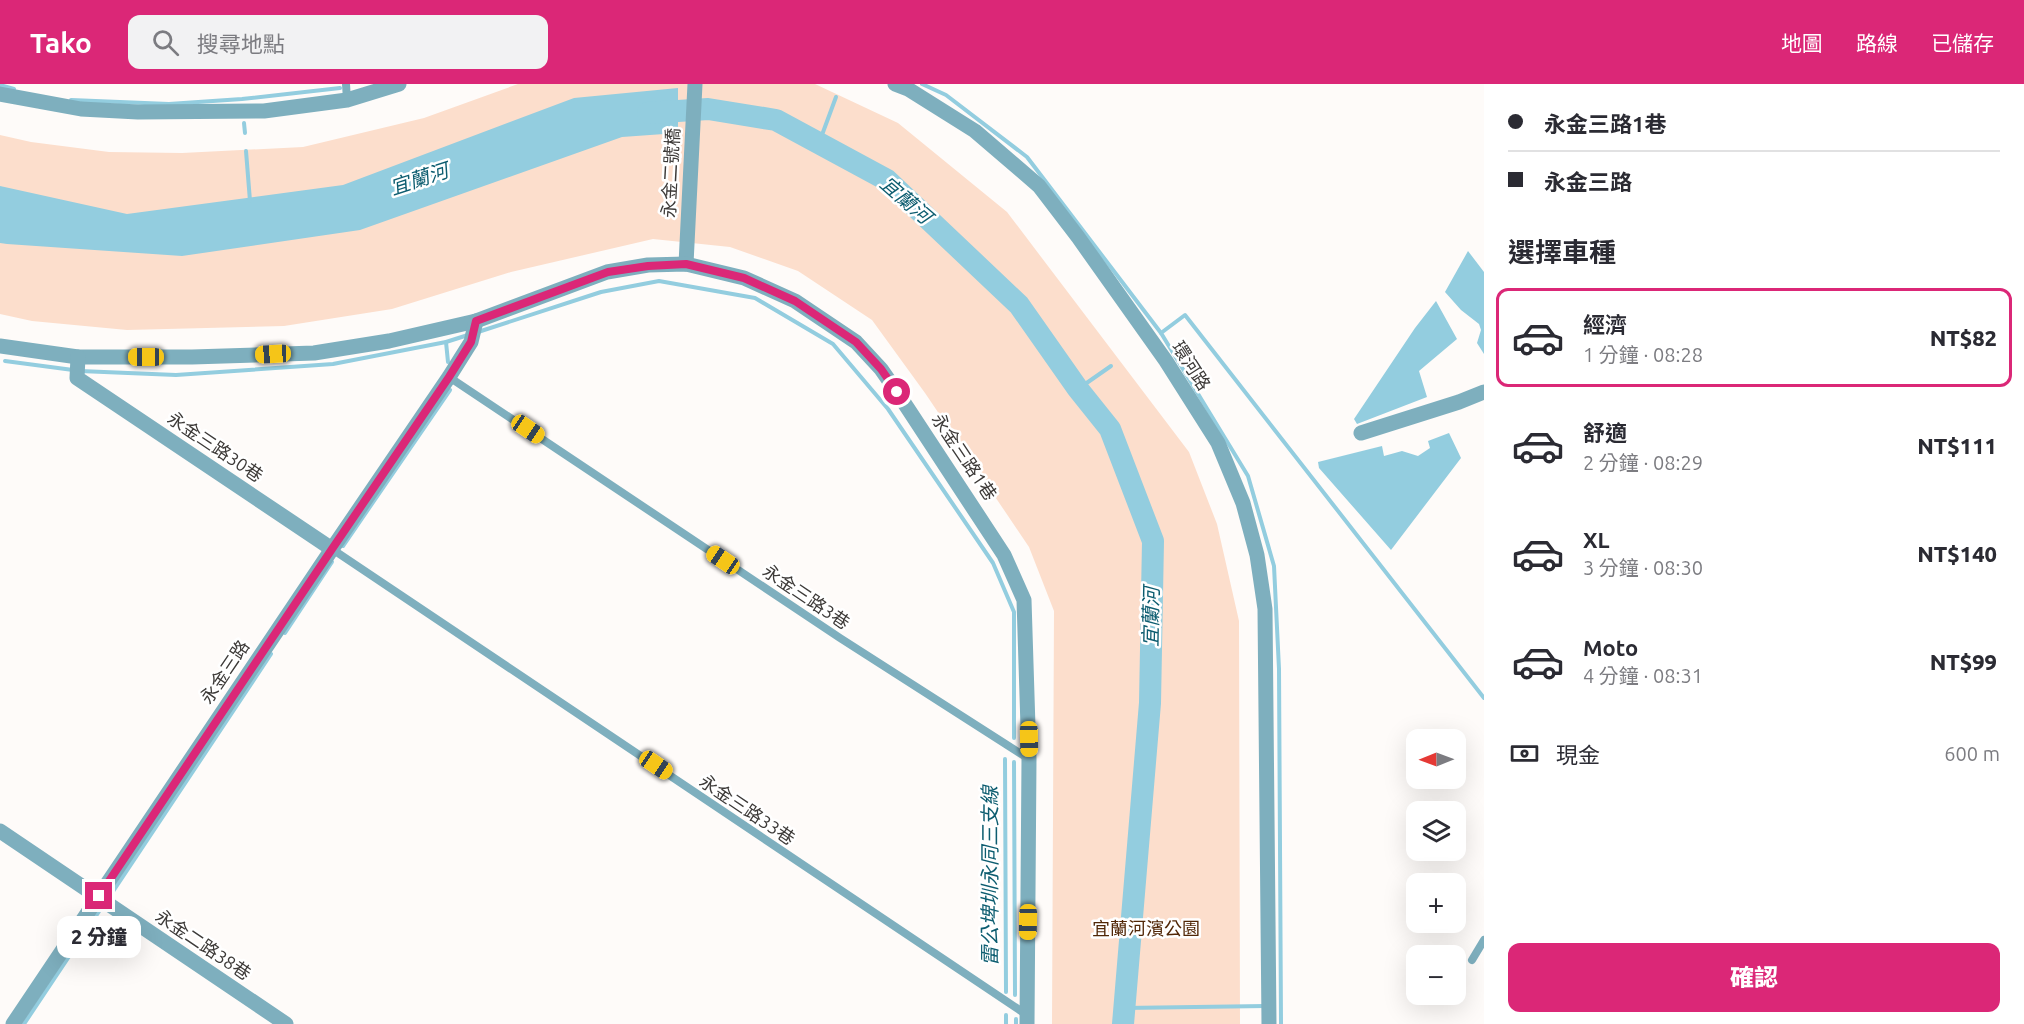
<!DOCTYPE html>
<html lang="zh-TW">
<meta charset="utf-8">
<style>
:root{--surface:#fff;--page:#f2f2f3;--text:#2b2b33;--muted:#7c7c81;--line:#e1e1e2;--accent:#db2777}
body{margin:0;font-family:Ubuntu,"Noto Sans TC",sans-serif;background:var(--page);color:var(--text);height:100vh;display:flex;flex-direction:column;font-size:22px;white-space:nowrap}
*{box-sizing:border-box;margin:0}
p{font-size:20px;color:var(--muted)}
.icon{flex:none;width:33px;height:33px;fill:none;stroke:currentColor;stroke-width:2;stroke-linecap:round;stroke-linejoin:round}
.map{position:relative;flex:1;overflow:hidden}
.drawer{display:flex;flex-direction:column;background:var(--surface);width:540px}
.drawer>*{flex:none}
.guide{display:grid;align-content:center;height:132px;padding:0 24px;background:var(--surface)}
.needle{width:39px;rotate:269deg}
.controls{position:absolute;left:1406px;top:645px;display:grid;gap:12px}
.controls a{display:grid;place-items:center;width:60px;height:60px;border-radius:12px;background:var(--surface);box-shadow:0 6px 24px #0002;font-size:30px}
.end{position:absolute;width:27px;height:27px;margin:-14px;border:8px solid #db2777;background:#fff;box-shadow:0 0 0 3px #fff}
.from{border-radius:50%}
.bubble{position:absolute;height:42px;border-radius:12px;background:var(--surface);box-shadow:0 6px 24px #0002;font-size:20px;font-weight:800;line-height:42px;text-align:center}
.car{position:absolute;width:18px;height:36px;margin:-18px -9px;border-radius:8px;box-shadow:0 0 4px 2px #0007;background:linear-gradient(#f5c518 24%,#345 0 40%,#f5c518 0 76%,#345 0 86%,#f5c518 0)}
.guide b{display:flex;align-items:center;gap:21px;height:57px;font-size:22px}
.guide b+b{border-top:2px solid var(--line)}
.guide i{width:15px;height:15px;background:var(--text)}
ul{padding:0;list-style:none}
li{display:flex;align-items:center;gap:18px;height:99px;margin:0 12px 9px;padding:0 12px;border:3px solid transparent;border-radius:12px}
li div{flex:1}
li b{display:block;font-size:22px}
li em{font-style:normal;font-weight:800}
li.active{border-color:var(--accent)}
li>.icon{width:54px;height:54px;stroke-width:1.5}
h2{padding:0 24px;font-size:27px;line-height:72px}
.pay{display:flex;align-items:center;gap:15px;height:66px;padding:0 24px;font-size:22px}
.pay p{margin-inline-start:auto}
.action{display:flex;gap:12px;margin-top:auto;padding:12px 24px}
.action a{flex:1;height:69px;border-radius:12px;background:var(--accent);color:#fff;font-size:24px;font-weight:800;line-height:69px;text-align:center}
header{display:flex;align-items:center;gap:36px;box-sizing:border-box;height:84px;padding:0 30px;background:var(--accent);color:#fff}
header strong{font-size:28px}
nav{display:flex;gap:33px;margin-inline-start:auto;font-size:21px}
.search{width:420px;height:54px;background:var(--page);display:flex;align-items:center;gap:15px;box-sizing:border-box;padding:0 21px;border-radius:12px;color:var(--muted);font-size:22px}
main{display:flex;flex:1;min-height:0}
.map>svg:first-child{display:block}
</style>
<header>
<strong>Tako</strong>
<div class="search"><svg class="icon" aria-label="search" viewBox="0 0 24 24"><circle cx="10" cy="10" r="6"/><path d="M15 15l6 6"/></svg>搜尋地點</div>
<nav><a>地圖</a><a>路線</a><a>已儲存</a></nav>
</header>
<main>
<div class="map">
<svg width="1484" height="940" viewBox="0 0 1484 940">
<rect width="100%" height="100%" fill="#fefbf9"/>
<polygon fill="#fcdecc" points="518,0 815,0 898,39 1007,128 1189,368 1217,440 1239,537 1240,940 1052,940 1054,527 1029,463 925,309 872,236 798,187 730,163 653,155 511,188 392,225 284,242 127,246 32,237 0,230 0,51 31,58 109,68 182,69 303,63 424,34"/>
<g fill="#93cddf">
<polygon points="678,4 678,49 622,53 360,146 182,172 7,160 0,159 0,102 127,130 343,101 574,14"/>
<polygon points="1468,167 1484,188 1484,270 1477,259 1481,246 1479,240 1461,226 1445,208"/>
<polygon points="1436,217 1457,255 1419,287 1427,313 1357,340 1354,335 1415,244"/>
<polygon points="1449,349 1461,374 1391,466 1319,384 1318,378 1382,362 1384,372 1402,367 1418,372 1430,364 1428,357"/>
</g>
<g fill="none" stroke-linecap="round" stroke-linejoin="round">
<g stroke="#93cddf" stroke-width="4">
<polyline points="922,0 946,11 1027,73 1161,249 1248,392 1274,482 1279,585 1281,940"/>
<polyline points="0,1 14,5"/>
<polyline points="71,16 169,20 242,15 340,4"/>
<polyline points="244,39 245,49"/>
<polyline points="819,59 836,13"/>
<polyline points="246,67 250,117"/>
<polyline points="478,248 601,208 659,197 755,214 833,260 888,325 993,479 1014,528 1014,654"/>
<polyline points="1161,249 1185,231 1484,614"/>
<polyline points="446,258 448,278"/>
<polyline points="5,277 73,286"/>
<polyline points="80,287 176,291 333,280 446,258 468,251"/>
<polyline points="1078,305 1111,282"/>
<polyline points="343,462 450,306"/>
<polyline points="285,549 332,478"/>
<polyline points="1005,675 1006,908"/>
<polyline points="1014,678 1015,911"/>
<polyline points="112,809 271,570"/>
<polyline points="1124,924 1266,922"/>
<polyline points="1006,931 1006,940"/>
<polyline points="1016,935 1016,940"/>
<polyline points="24,940 100,826"/>
</g>
<polyline stroke="#93cddf" stroke-width="22" points="648,29 708,25 776,36 887,96 1019,221 1078,305 1110,345 1153,457 1150,619 1123,940"/>
<g stroke="#7eafbe" stroke-width="8">
<polyline points="346,0 347,16"/>
<polyline points="449,293 840,554 1029,675"/>
<polyline points="332,465 1027,931"/>
<polyline points="1472,876 1484,856"/>
</g>
<g stroke="#7eafbe" stroke-width="15">
<polyline points="895,0 908,5 975,47 1039,102 1078,153 1166,277 1218,359 1243,419 1257,471 1265,525 1269,940"/>
<polyline points="0,10 81,25 138,28 264,27 347,16 399,0"/>
<polyline points="686,180 695,0"/>
<polyline points="0,262 78,273 192,273 314,269 389,257 476,237 607,188 648,181 686,180 744,194 795,217 856,258 881,285 897,308 1004,471 1024,516 1029,675 1027,940"/>
<polyline points="78,273 77,294 332,465"/>
<polyline points="1361,349 1459,318 1484,308"/>
<polyline points="0,747 286,940"/>
<polyline points="13,940 332,465 449,293 471,258 476,237"/>
</g>
</g>
<g fill="none" stroke-linecap="round" stroke-linejoin="round">
<polyline stroke="#db2777" stroke-width="8" points="99,812 332,465 449,293 471,258 476,237 608,188 648,182 686,180 744,194 795,217 856,258 881,285 897,308"/>
</g>
<g text-anchor="middle" stroke-width="5" stroke-linejoin="round" paint-order="stroke">
<g font-size="18" fill="#3d3a38" stroke="#fff">
<text transform="translate(671 89) rotate(-87)" y="6">永金二號橋</text>
<text transform="translate(1191 282) rotate(57)" y="6">環河路</text>
<text transform="translate(215 363) rotate(34)" y="6">永金三路30巷</text>
<text transform="translate(964 373) rotate(56)" y="6">永金三路1巷</text>
<text transform="translate(806 513) rotate(34)" y="6">永金三路3巷</text>
<text transform="translate(225 588) rotate(-56)" y="6">永金三路</text>
<text transform="translate(747 726) rotate(34)" y="6">永金三路33巷</text>
<text transform="translate(203 861) rotate(34)" y="6">永金二路38巷</text>
</g>
<g font-size="18" fill="#512707" stroke="#fff">
<text x="1146" y="851">宜蘭河濱公園</text>
</g>
<g font-size="20" font-style="italic" fill="#0d5d70" stroke="#fff">
<text transform="translate(419 95) rotate(-18)" y="7">宜蘭河</text>
<text transform="translate(906 116) rotate(41)" y="7">宜蘭河</text>
<text transform="translate(1151 533) rotate(-89)" y="7">宜蘭河</text>
<text transform="translate(990 792) rotate(-90)" y="7">雷公埤圳永同三支線</text>
</g>
</g>
</svg>
<div class="controls">
<a><svg class="needle" viewBox="-14 -14 28 28"><path d="M0-13l5 13h-10z" fill="#e53935"/><path d="M0 13l5-13h-10z" fill="#7c7c81"/></svg></a>
<a><svg class="icon" aria-label="layers" viewBox="0 0 24 24"><path d="M12 4l9 5-9 5-9-5zM3 14l9 5 9-5"/></svg></a>
<a>+</a>
<a>−</a>
</div>
<i class="end from" style="left:897px;top:308px"></i>
<i class="end" style="left:99px;top:812px"></i>
<div class="bubble" style="left:57px;top:832px;width:84px">2 分鐘</div>
<i class="car" style="left:273px;top:270px;rotate:267deg"></i>
<i class="car" style="left:146px;top:273px;rotate:270deg"></i>
<i class="car" style="left:528px;top:345px;rotate:124deg"></i>
<i class="car" style="left:723px;top:476px;rotate:304deg"></i>
<i class="car" style="left:1029px;top:655px;rotate:179deg"></i>
<i class="car" style="left:656px;top:681px;rotate:124deg"></i>
<i class="car" style="left:1028px;top:838px;rotate:181deg"></i>
</div>
<section class="drawer">
<div class="guide">
<b><i class="from"></i>永金三路1巷</b>
<b><i></i>永金三路</b>
</div>
<h2>選擇車種</h2>
<ul>
<li class="active"><svg class="icon" aria-label="car" viewBox="0 0 24 24"><path d="M5 17H2v-5l4-1 3-4h7l3 4 3 1v5h-3M9 17h6M6 11h13"/><circle cx="7" cy="17" r="2"/><circle cx="17" cy="17" r="2"/></svg><div><b>經濟</b><p>1 分鐘 · 08:28</p></div><em>NT$82</em></li>
<li><svg class="icon" aria-label="car" viewBox="0 0 24 24"><path d="M5 17H2v-5l4-1 3-4h7l3 4 3 1v5h-3M9 17h6M6 11h13"/><circle cx="7" cy="17" r="2"/><circle cx="17" cy="17" r="2"/></svg><div><b>舒適</b><p>2 分鐘 · 08:29</p></div><em>NT$111</em></li>
<li><svg class="icon" aria-label="car" viewBox="0 0 24 24"><path d="M5 17H2v-5l4-1 3-4h7l3 4 3 1v5h-3M9 17h6M6 11h13"/><circle cx="7" cy="17" r="2"/><circle cx="17" cy="17" r="2"/></svg><div><b>XL</b><p>3 分鐘 · 08:30</p></div><em>NT$140</em></li>
<li><svg class="icon" aria-label="car" viewBox="0 0 24 24"><path d="M5 17H2v-5l4-1 3-4h7l3 4 3 1v5h-3M9 17h6M6 11h13"/><circle cx="7" cy="17" r="2"/><circle cx="17" cy="17" r="2"/></svg><div><b>Moto</b><p>4 分鐘 · 08:31</p></div><em>NT$99</em></li>
</ul>
<div class="pay"><svg class="icon" aria-label="cash" viewBox="0 0 24 24"><path d="M3 7h18v10H3z"/><circle cx="12" cy="12" r="2"/></svg>現金<p>600 m</p></div>
<div class="action"><a>確認</a></div>
</section>
</main>
